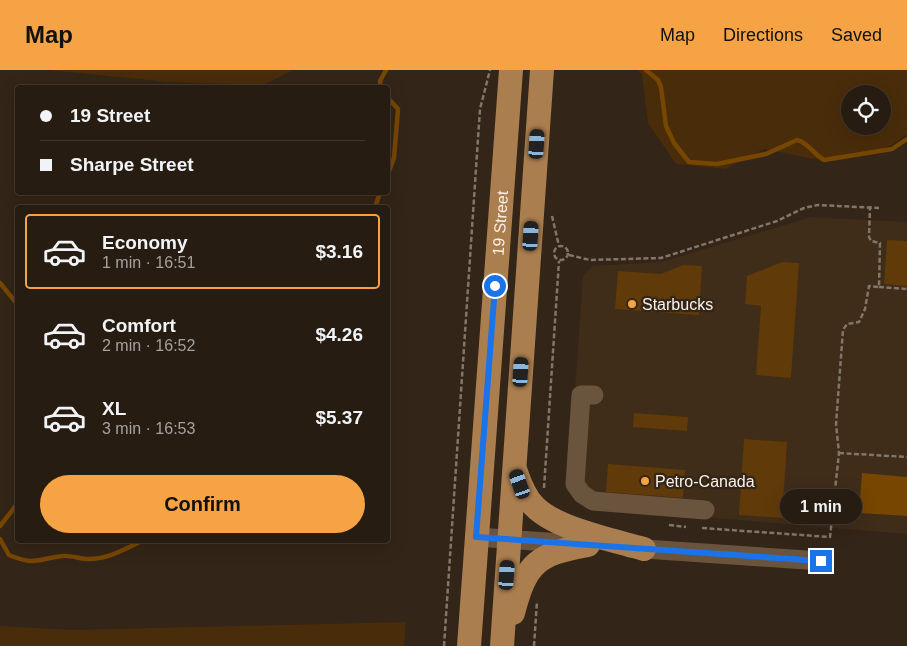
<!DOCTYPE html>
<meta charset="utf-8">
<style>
:root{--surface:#261c11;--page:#2e251a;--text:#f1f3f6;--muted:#a4a19f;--line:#423a31;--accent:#f5a345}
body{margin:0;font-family:Helvetica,sans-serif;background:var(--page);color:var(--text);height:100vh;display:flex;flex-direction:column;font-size:19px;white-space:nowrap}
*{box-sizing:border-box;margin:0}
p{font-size:16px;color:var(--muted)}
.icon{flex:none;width:28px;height:28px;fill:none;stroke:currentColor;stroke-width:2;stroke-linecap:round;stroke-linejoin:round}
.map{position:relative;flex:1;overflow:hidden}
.sheet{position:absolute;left:15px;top:135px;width:375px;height:338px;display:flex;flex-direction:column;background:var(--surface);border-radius:5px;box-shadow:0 5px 20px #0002,0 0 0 1px var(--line)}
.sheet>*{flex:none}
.banner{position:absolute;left:15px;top:15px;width:375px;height:110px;border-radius:5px;box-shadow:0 5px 20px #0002,0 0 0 1px var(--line);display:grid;align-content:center;height:110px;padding:0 25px;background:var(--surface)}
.tools{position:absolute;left:841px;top:15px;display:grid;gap:10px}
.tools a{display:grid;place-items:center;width:50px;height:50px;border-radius:50%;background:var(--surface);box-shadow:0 5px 20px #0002,0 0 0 1px var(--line);font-size:25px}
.end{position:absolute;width:22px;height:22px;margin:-11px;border:6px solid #1a73e8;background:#fff;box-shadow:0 0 0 2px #fff}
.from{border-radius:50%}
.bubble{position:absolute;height:35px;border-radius:18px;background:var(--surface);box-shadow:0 5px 20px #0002,0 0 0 1px var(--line);font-size:16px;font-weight:800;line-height:35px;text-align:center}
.car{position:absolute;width:15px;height:30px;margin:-15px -8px;border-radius:6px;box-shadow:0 0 4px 1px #0007;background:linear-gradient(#222 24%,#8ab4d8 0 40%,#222 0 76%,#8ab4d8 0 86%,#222 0)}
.banner b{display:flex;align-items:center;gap:18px;height:48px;font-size:19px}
.banner b+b{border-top:1px solid var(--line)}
.banner i{width:12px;height:12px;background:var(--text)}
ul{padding:9px 0 0;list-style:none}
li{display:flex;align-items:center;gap:15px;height:75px;margin:0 10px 8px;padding:0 15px;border:2px solid transparent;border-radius:5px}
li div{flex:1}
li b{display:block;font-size:19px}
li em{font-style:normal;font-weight:800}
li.selected{border-color:var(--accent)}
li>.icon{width:45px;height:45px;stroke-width:1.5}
.cta{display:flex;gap:10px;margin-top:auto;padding:10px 25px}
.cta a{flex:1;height:58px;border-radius:30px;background:var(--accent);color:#111;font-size:20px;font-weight:800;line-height:58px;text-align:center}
header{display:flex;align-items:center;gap:30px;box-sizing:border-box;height:70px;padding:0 25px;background:var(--accent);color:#111}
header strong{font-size:24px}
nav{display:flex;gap:28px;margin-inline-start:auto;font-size:18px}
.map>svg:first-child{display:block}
</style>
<header>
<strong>Map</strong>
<nav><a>Map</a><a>Directions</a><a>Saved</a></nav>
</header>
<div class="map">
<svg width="907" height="576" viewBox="0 0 907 576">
<rect width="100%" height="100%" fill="#332517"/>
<polygon fill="#3f2c19" points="811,147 907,152 907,464 594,438 568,418 583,206 593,196 661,192"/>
<g fill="#492c0a" fill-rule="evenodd">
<polygon points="48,0 293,0 263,15 169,12"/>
<path d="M 638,0 L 907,0 L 907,64 L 892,75 L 863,86 L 813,89 L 764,79 L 725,99 L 676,94 L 648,53 L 642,4 ZM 850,24 L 882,24 L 882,56 L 850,56 Z"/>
<polygon points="406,552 404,576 0,576 0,556 71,560"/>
</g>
<polygon fill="#774600" points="862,403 907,407 907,446 859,443"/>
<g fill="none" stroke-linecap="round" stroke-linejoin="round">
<g stroke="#774600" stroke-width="4.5">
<path d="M 646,0 L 658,10 L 661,17 L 666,56 L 674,73 L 689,92 L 717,94 L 766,84 L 797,70 C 808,72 814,85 824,90 L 892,79 L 907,69"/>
<polyline points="381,18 380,11 386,0"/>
<polyline points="388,28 398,39 394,88 388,104"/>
<polyline points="375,138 380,122"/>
<polyline points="0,213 18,235"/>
<polyline points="0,456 18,433"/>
<path d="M 0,469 L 9,485 C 35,496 37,489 62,486 C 71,485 80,489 89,489 C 109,489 127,478 144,470"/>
</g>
</g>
<g fill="#603a09">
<polygon points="887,170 907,171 907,216 884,214"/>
<polygon points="782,192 799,193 791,308 756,305 761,236 745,234 747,206"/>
<polygon points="683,195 702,196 699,245 615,239 618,201 661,204"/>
<polygon points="634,343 688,347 687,361 633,357"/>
<polygon points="744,369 787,372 782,448 739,445"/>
<polygon points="608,394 685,400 683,428 606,422"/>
</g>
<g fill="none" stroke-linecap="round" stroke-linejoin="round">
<g stroke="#82766a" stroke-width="2.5" stroke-dasharray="5 2.5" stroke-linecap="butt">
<polyline points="552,146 559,176"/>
<circle cx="561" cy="183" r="7"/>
<polyline points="569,185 590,190 661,188 777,151 804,138 818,135 879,138"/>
<polyline points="879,217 907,219"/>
<polyline points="839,383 907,387"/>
<polyline points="544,418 559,191"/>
<polyline points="669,455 686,457"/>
<polyline points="702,458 830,467 839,383 836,354 843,260 847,254 859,252 865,239 869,216 879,217 880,173 871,171 869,167 870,136"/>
<polyline points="444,576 480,39 490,0"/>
<polyline points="534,576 537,531"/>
</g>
<g stroke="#6a543e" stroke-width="19">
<polyline points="594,325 581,325 575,414 582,424 593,431 705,440"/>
<polyline points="477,467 575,474"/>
<polyline points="630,478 821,491"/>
</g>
<g stroke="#ab7e4f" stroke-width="24">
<path d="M 516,402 C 520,414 525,427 534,436 C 556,459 613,470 644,479"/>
<path d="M 513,543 C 526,492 538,484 588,475"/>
<path id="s1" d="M 469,576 L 511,0"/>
<polyline points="502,576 542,0"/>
</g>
</g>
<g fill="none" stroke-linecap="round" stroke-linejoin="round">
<polyline stroke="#1a73e8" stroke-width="6" points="495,216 476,467 821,491"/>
</g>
<g fill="#f5a345" stroke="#332517" stroke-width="2">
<circle cx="632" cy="234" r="5"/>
<circle cx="645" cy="411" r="5"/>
</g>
<g text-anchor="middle" stroke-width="4.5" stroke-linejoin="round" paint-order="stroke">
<g font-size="16" fill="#fbf2e9" stroke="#332517">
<text dy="6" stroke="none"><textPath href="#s1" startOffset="424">19 Street</textPath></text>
</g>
<g font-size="16" fill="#fbf2e9" stroke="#332517" text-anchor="start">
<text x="642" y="240">Starbucks</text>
<text x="655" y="417">Petro-Canada</text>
</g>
</g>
</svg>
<div class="tools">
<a><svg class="icon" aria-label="locate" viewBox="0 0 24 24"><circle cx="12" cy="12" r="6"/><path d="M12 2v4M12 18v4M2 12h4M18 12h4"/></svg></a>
</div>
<i class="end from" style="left:495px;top:216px"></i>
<i class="end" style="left:821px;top:491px"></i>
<div class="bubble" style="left:780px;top:419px;width:82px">1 min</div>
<i class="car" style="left:537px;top:74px;rotate:4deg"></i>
<i class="car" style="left:531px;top:166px;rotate:4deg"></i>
<i class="car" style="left:521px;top:302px;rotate:4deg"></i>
<i class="car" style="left:520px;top:414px;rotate:341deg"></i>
<i class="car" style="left:507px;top:505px;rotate:4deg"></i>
<div class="banner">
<b><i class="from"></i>19 Street</b>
<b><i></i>Sharpe Street</b>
</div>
<section class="sheet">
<ul>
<li class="selected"><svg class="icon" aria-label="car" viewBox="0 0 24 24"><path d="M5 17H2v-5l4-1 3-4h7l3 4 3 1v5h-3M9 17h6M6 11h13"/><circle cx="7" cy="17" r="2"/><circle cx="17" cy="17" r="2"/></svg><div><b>Economy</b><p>1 min · 16:51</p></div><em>$3.16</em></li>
<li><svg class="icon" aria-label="car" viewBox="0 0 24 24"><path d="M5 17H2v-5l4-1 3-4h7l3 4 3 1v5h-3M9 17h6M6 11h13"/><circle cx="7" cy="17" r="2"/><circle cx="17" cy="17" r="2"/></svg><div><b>Comfort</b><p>2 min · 16:52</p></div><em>$4.26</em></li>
<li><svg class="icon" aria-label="car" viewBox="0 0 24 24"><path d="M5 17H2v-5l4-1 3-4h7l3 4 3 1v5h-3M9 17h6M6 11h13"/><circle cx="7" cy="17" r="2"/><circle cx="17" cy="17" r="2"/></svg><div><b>XL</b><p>3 min · 16:53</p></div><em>$5.37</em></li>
</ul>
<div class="cta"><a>Confirm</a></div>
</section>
</div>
